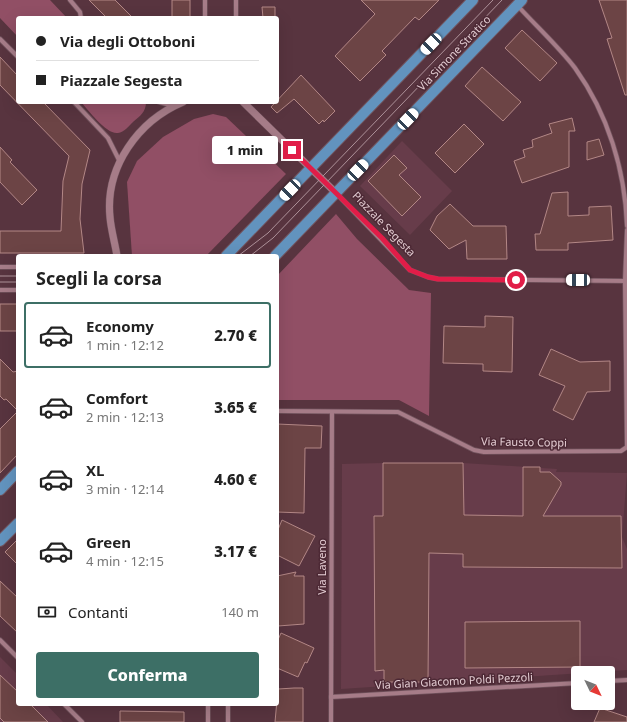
<!DOCTYPE html>
<html lang="it">
<meta charset="utf-8">
<style>
:root{--surface:#fff;--page:#f6f6f6;--text:#222;--muted:#767676;--line:#e0e0e0;--accent:#3d6f66}
body{margin:0;font-family:"Noto Sans",sans-serif;background:var(--page);color:var(--text);height:100vh;display:flex;flex-direction:column;font-size:15px;white-space:nowrap}
*{box-sizing:border-box;margin:0}
p{font-size:13px;color:var(--muted)}
.icon{flex:none;width:22px;height:22px;fill:none;stroke:currentColor;stroke-width:2;stroke-linecap:round;stroke-linejoin:round}
.map{position:relative;flex:1;overflow:hidden}
.sheet{position:absolute;left:16px;top:254px;width:263px;height:452px;display:flex;flex-direction:column;background:var(--surface);border-radius:4px;box-shadow:0 4px 16px #0002}
.sheet>*{flex:none}
.top-card{position:absolute;left:16px;top:16px;width:263px;height:88px;border-radius:4px;box-shadow:0 4px 16px #0002;display:grid;align-content:center;height:88px;padding:0 20px;background:var(--surface)}
.needle{width:26px;rotate:133deg}
.tools{position:absolute;left:571px;top:666px;display:grid;gap:8px}
.tools a{display:grid;place-items:center;width:44px;height:44px;border-radius:4px;background:var(--surface);box-shadow:0 4px 16px #0002;font-size:20px}
.end{position:absolute;width:18px;height:18px;margin:-9px;border:5px solid #e11d48;background:#fff;box-shadow:0 0 0 2px #fff}
.from{border-radius:50%}
.bubble{position:absolute;height:28px;border-radius:4px;background:var(--surface);box-shadow:0 4px 16px #0002;font-size:13px;font-weight:800;line-height:28px;text-align:center}
.car{position:absolute;width:12px;height:24px;margin:-12px -6px;border-radius:5px;box-shadow:0 0 3px 1px #0007;background:linear-gradient(#fff 24%,#345 0 40%,#fff 0 76%,#345 0 86%,#fff 0)}
.top-card b{display:flex;align-items:center;gap:14px;height:38px;font-size:15px}
.top-card b+b{border-top:1px solid var(--line)}
.top-card i{width:10px;height:10px;background:var(--text)}
ul{padding:0;list-style:none}
li{display:flex;align-items:center;gap:12px;height:66px;margin:0 8px 6px;padding:0 12px;border:2px solid transparent;border-radius:4px}
li div{flex:1}
li b{display:block;font-size:15px}
li em{font-style:normal;font-weight:800}
li.on{border-color:var(--accent)}
li>.icon{width:36px;height:36px;stroke-width:1.5}
h2{padding:0 20px;font-size:18px;line-height:48px}
.pay{display:flex;align-items:center;gap:10px;height:44px;padding:0 20px;font-size:15px}
.pay p{margin-inline-start:auto}
.primary-button{display:flex;gap:8px;margin-top:auto;padding:8px 20px}
.primary-button a{flex:1;height:46px;border-radius:4px;background:var(--accent);color:#fff;font-size:16px;font-weight:800;line-height:46px;text-align:center}
.map>svg:first-child{display:block}
</style>
<div class="map">
<svg width="627" height="722" viewBox="0 0 627 722">
<rect width="100%" height="100%" fill="#58343f"/>
<g fill="#673c4a">
<polygon points="402,141 452,191 410,235 360,186"/>
<polygon points="383,463 463,463 557,469 556,472 627,473 622,537 627,549 627,670 341,689 342,464"/>
<polygon points="0,657 18,675 18,704 46,704 63,722 0,722"/>
</g>
<g fill="#914f65">
<polygon points="0,0 50,0 67,18 18,18 18,37 0,18"/>
<path d="M 81,102 L 146,102 C 146,112 140,116 133,122 C 129,126 124,132 118,133 C 107,135 88,110 81,102 Z"/>
<polygon points="213,114 226,117 286,174 206,256 132,256 127,182 137,161 163,137 194,119"/>
<polygon points="336,214 357,239 409,290 431,293 429,416 399,400 277,400 277,276"/>
</g>
<g fill="#6c4445" stroke="#b38786">
<polygon points="89,0 115,0 133,18 107,18"/>
<rect x="172" y="0" width="18" height="18"/>
<polygon points="361,0 439,0 419,20 415,17 382,51 386,55 360,81 335,56 375,14"/>
<polygon points="599,0 627,0 627,95 625,95 607,39 612,38"/>
<polygon points="262,7 275,7 275,18 263,18"/>
<polygon points="522,30 557,63 540,81 505,48"/>
<polygon points="0,57 18,76 18,102 43,102 90,150 82,184 80,219 84,253 0,253 0,231 61,231 63,181 69,156 0,85"/>
<polygon points="482,67 521,102 503,121 465,86"/>
<polygon points="301,75 335,111 324,122 323,120 319,124 294,99 277,113 271,107"/>
<polygon points="572,118 575,131 569,131 569,167 522,183 514,161 525,157 523,150 533,147 532,140 552,133 549,124"/>
<polygon points="464,124 484,144 455,173 435,153"/>
<polygon points="599,139 604,155 587,160 587,142"/>
<polygon points="0,147 12,160 10,162 37,190 22,205 0,182"/>
<polygon points="394,155 407,168 399,175 421,197 402,216 368,181"/>
<polygon points="568,192 568,216 589,215 589,207 611,206 613,240 568,243 568,250 536,250 535,234 540,234 552,193"/>
<polygon points="450,204 473,226 506,226 507,259 467,259 466,240 449,249 430,230 437,216"/>
<rect x="0" y="304" width="18" height="27"/>
<polygon points="485,316 513,317 512,372 483,371 483,364 443,363 444,326 485,327"/>
<polygon points="551,349 580,362 610,361 610,391 587,392 573,420 553,410 565,386 539,375"/>
<polygon points="0,359 13,372 18,371 18,454 0,473 0,429 18,411 6,399 4,400 0,396"/>
<polygon points="277,424 322,426 321,448 305,448 304,513 277,512"/>
<polygon points="383,463 463,463 464,515 523,516 523,467 540,467 540,472 550,472 561,482 561,485 543,516 621,516 622,568 463,567 463,554 429,553 428,682 384,682 384,670 375,671 374,516 383,516"/>
<polygon points="282,520 315,536 299,566 277,555 277,532"/>
<polygon points="18,539 18,565 5,552"/>
<polygon points="296,572 294,576 304,576 304,624 278,626 277,576"/>
<polygon points="0,581 18,598 18,633 0,616"/>
<polygon points="580,621 580,667 465,668 465,622"/>
<polygon points="281,633 314,648 307,663 305,662 298,677 277,668 277,642"/>
<polygon points="0,675 18,692 18,704 30,704 48,722 4,722 0,718"/>
<polygon points="294,688 303,688 303,722 275,722 278,689"/>
<polygon points="600,708 627,717 627,722 594,722"/>
<polygon points="120,711 184,712 184,722 120,722"/>
</g>
<g fill="none" stroke-linecap="round" stroke-linejoin="round">
<defs>
<g id="minor">
<polyline points="70,0 80,12 81,18"/>
<path d="M 517,5 C 536,26 558,46 575,68 C 608,114 625,170 627,226"/>
<polyline points="205,18 205,0"/>
<polyline points="236,18 236,0"/>
<polyline points="0,39 18,57"/>
<polyline points="74,102 108,138 119,160"/>
<polyline points="159,102 174,106"/>
<polyline points="336,193 410,270 428,277 438,279 627,281"/>
<polyline points="0,267 18,267"/>
<polyline points="0,290 18,290"/>
<polyline points="277,411 398,412 474,450 484,452 621,451 627,447 625,281 627,230"/>
<polyline points="0,640 18,658"/>
<polyline points="608,681 627,680"/>
<polyline points="331,697 578,683"/>
<polyline points="64,704 82,722"/>
<polyline points="208,722 208,704"/>
<polyline points="228,722 228,704"/>
<polyline points="331,722 332,412"/>
</g>
<g id="tertiary">
<polyline points="243,102 336,193"/>
<path d="M 117,256 C 115,243 111,230 110,217 C 105,167 138,121 183,102"/>
</g>
<g id="primary">
<polyline points="226,256 473,0"/>
<polyline points="275,256 522,0"/>
<polyline points="0,490 18,471"/>
<polyline points="0,541 18,523"/>
</g>
</defs>
<use href="#minor" stroke="#71535d" stroke-width="5.5"/>
<use href="#tertiary" stroke="#71535d" stroke-width="8"/>
<use href="#primary" stroke="#71535d" stroke-width="12"/>
<use href="#minor" stroke="#a67c88" stroke-width="4"/>
<use href="#tertiary" stroke="#a67c88" stroke-width="7"/>
<use href="#primary" stroke="#6293be" stroke-width="10"/>
<g stroke="#ad9199" stroke-width="1">
<polyline points="238,256 268,233 493,0"/>
<polyline points="250,256 273,238 502,0"/>
<polyline points="0,276 18,276"/>
<polyline points="0,282 18,282"/>
</g>
</g>
<g fill="none" stroke-linecap="round" stroke-linejoin="round">
<polyline stroke="#e11d48" stroke-width="5" points="292,150 382,238 410,270 428,277 438,279 516,280"/>
</g>
<g text-anchor="middle" stroke-width="3" stroke-linejoin="round" paint-order="stroke">
<g font-size="11" fill="#e3ccd2" stroke="#4d2935">
<text transform="translate(454 53) rotate(-46)" y="4">Via Simone Stratico</text>
<text transform="translate(384 224) rotate(46)" y="4">Piazzale Segesta</text>
<text transform="translate(524 442) rotate(1)" y="4">Via Fausto Coppi</text>
<text transform="translate(322 567) rotate(-90)" y="4">Via Laveno</text>
<text transform="translate(454 681) rotate(-3)" y="4">Via Gian Giacomo Poldi Pezzoli</text>
</g>
</g>
</svg>
<div class="tools">
<a><svg class="needle" viewBox="-14 -14 28 28"><path d="M0-13l5 13h-10z" fill="#e53935"/><path d="M0 13l5-13h-10z" fill="#767676"/></svg></a>
</div>
<i class="end from" style="left:516px;top:280px"></i>
<i class="end" style="left:292px;top:150px"></i>
<div class="bubble" style="left:212px;top:136px;width:66px">1 min</div>
<i class="car" style="left:431px;top:44px;rotate:224deg"></i>
<i class="car" style="left:408px;top:119px;rotate:44deg"></i>
<i class="car" style="left:358px;top:170px;rotate:44deg"></i>
<i class="car" style="left:290px;top:190px;rotate:224deg"></i>
<i class="car" style="left:578px;top:280px;rotate:270deg"></i>
<div class="top-card">
<b><i class="from"></i>Via degli Ottoboni</b>
<b><i></i>Piazzale Segesta</b>
</div>
<section class="sheet">
<h2>Scegli la corsa</h2>
<ul>
<li class="on"><svg class="icon" aria-label="car" viewBox="0 0 24 24"><path d="M5 17H2v-5l4-1 3-4h7l3 4 3 1v5h-3M9 17h6M6 11h13"/><circle cx="7" cy="17" r="2"/><circle cx="17" cy="17" r="2"/></svg><div><b>Economy</b><p>1 min · 12:12</p></div><em>2.70 €</em></li>
<li><svg class="icon" aria-label="car" viewBox="0 0 24 24"><path d="M5 17H2v-5l4-1 3-4h7l3 4 3 1v5h-3M9 17h6M6 11h13"/><circle cx="7" cy="17" r="2"/><circle cx="17" cy="17" r="2"/></svg><div><b>Comfort</b><p>2 min · 12:13</p></div><em>3.65 €</em></li>
<li><svg class="icon" aria-label="car" viewBox="0 0 24 24"><path d="M5 17H2v-5l4-1 3-4h7l3 4 3 1v5h-3M9 17h6M6 11h13"/><circle cx="7" cy="17" r="2"/><circle cx="17" cy="17" r="2"/></svg><div><b>XL</b><p>3 min · 12:14</p></div><em>4.60 €</em></li>
<li><svg class="icon" aria-label="car" viewBox="0 0 24 24"><path d="M5 17H2v-5l4-1 3-4h7l3 4 3 1v5h-3M9 17h6M6 11h13"/><circle cx="7" cy="17" r="2"/><circle cx="17" cy="17" r="2"/></svg><div><b>Green</b><p>4 min · 12:15</p></div><em>3.17 €</em></li>
</ul>
<div class="pay"><svg class="icon" aria-label="cash" viewBox="0 0 24 24"><path d="M3 7h18v10H3z"/><circle cx="12" cy="12" r="2"/></svg>Contanti<p>140 m</p></div>
<div class="primary-button"><a>Conferma</a></div>
</section>
</div>
